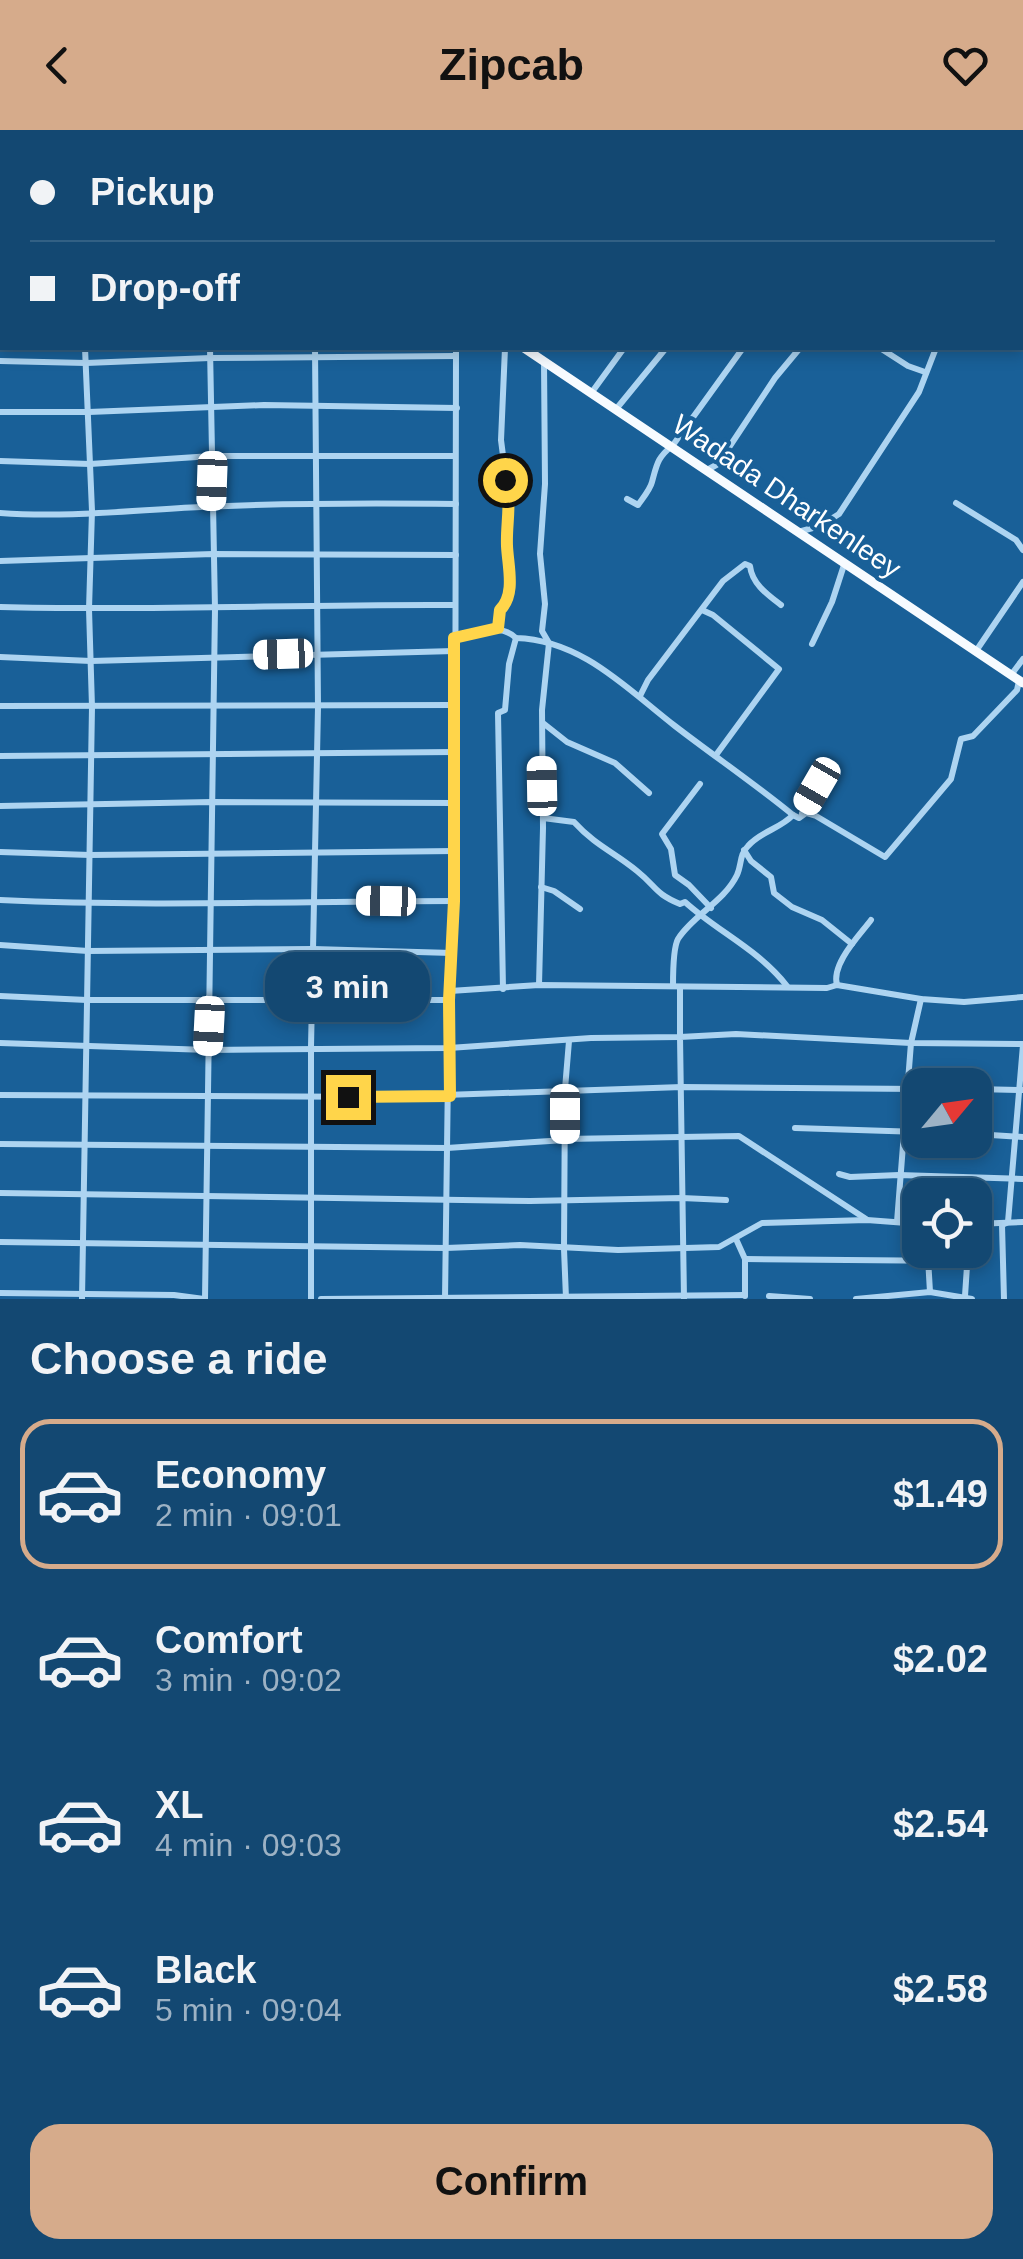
<!DOCTYPE html>
<meta charset="utf-8">
<style>
:root{--surface:#134872;--page:#20527a;--text:#f1f3f6;--muted:#9db2c4;--line:#326084;--accent:#d6ab8b}
body{margin:0;font-family:Arial,sans-serif;background:var(--page);color:var(--text);height:100vh;display:flex;flex-direction:column;font-size:38px;white-space:nowrap}
*{box-sizing:border-box;margin:0}
p{font-size:32px;color:var(--muted)}
.icon{flex:none;width:55px;height:55px;fill:none;stroke:currentColor;stroke-width:2;stroke-linecap:round;stroke-linejoin:round}
.map{position:relative;height:1169px;overflow:hidden}
.drawer{display:flex;flex-direction:column;background:var(--surface);flex:1}
.drawer>*{flex:none}
.top-card{position:absolute;left:0px;top:0px;width:1025px;height:220px;box-shadow:0 5px 15px #0003,0 0 0 2px var(--line);display:grid;align-content:center;height:220px;padding:0 30px;background:var(--surface)}
.needle{width:65px;rotate:61deg}
.fabs{position:absolute;left:902px;top:938px;display:grid;gap:20px}
.fabs a{display:grid;place-items:center;width:90px;height:90px;border-radius:20px;background:var(--surface);box-shadow:0 5px 15px #0003,0 0 0 2px var(--line);font-size:50px}
.end{position:absolute;width:45px;height:45px;margin:-22px;border:12px solid #ffd54a;background:#111;box-shadow:0 0 0 5px #111}
.from{border-radius:50%}
.bubble{position:absolute;height:70px;border-radius:30px;background:var(--surface);box-shadow:0 5px 15px #0003,0 0 0 2px var(--line);font-size:32px;font-weight:700;line-height:70px;text-align:center}
.car{position:absolute;width:30px;height:60px;margin:-30px -15px;border-radius:12px;box-shadow:0 0 8px 2px #0007;background:linear-gradient(#fff 24%,#345 0 40%,#fff 0 76%,#345 0 86%,#fff 0)}
.top-card b{display:flex;align-items:center;gap:35px;height:95px;font-size:38px}
.top-card b+b{border-top:2px solid var(--line)}
.top-card i{width:25px;height:25px;background:var(--text)}
ul{padding:0;list-style:none}
li{display:flex;align-items:center;gap:30px;height:150px;margin:0 20px 15px;padding:0 10px;border:5px solid transparent;border-radius:30px}
li div{flex:1}
li b{display:block;font-size:38px}
li em{font-style:normal;font-weight:700}
li.current{border-color:var(--accent)}
li>.icon{width:90px;height:90px;stroke-width:1.5}
h2{padding:0 30px;font-size:45px;line-height:120px}
.action{display:flex;gap:20px;margin-top:auto;padding:20px 30px}
.action a{flex:1;height:115px;border-radius:30px;background:var(--accent);color:#111;font-size:40px;font-weight:700;line-height:115px;text-align:center}
header{display:flex;justify-content:space-between;align-items:center;height:130px;padding:0 30px;background:var(--accent);color:#111;font-size:45px;font-weight:700}
.map>svg:first-child{display:block}
</style>
<header><svg class="icon" aria-label="back" viewBox="0 0 24 24"><path d="M15 5l-7 7 7 7"/></svg>Zipcab<svg class="icon" aria-label="heart" viewBox="0 0 24 24"><path d="M12 20l-8-8c-3-5 5-10 8-4 3-6 11-1 8 4z"/></svg></header>
<div class="map">
<svg width="1023" height="1169" viewBox="0 0 1023 1169">
<rect width="100%" height="100%" fill="#196098"/>
<g fill="none" stroke-linecap="round" stroke-linejoin="round">
<g stroke="#add4f1" stroke-width="6">
<polyline points="86,0 86,2"/>
<polyline points="321,0 324,2"/>
<polyline points="390,0 392,2"/>
<polyline points="510,0 512,2"/>
<polyline points="570,0 573,2"/>
<polyline points="638,0 640,2"/>
<polyline points="702,0 703,2"/>
<polyline points="761,0 763,2"/>
<polyline points="808,0 812,2"/>
<polyline points="241,2 243,0"/>
<polyline points="440,2 442,0"/>
<polyline points="717,2 719,0"/>
<polyline points="774,2 776,0"/>
<polyline points="889,2 890,0"/>
<polyline points="950,2 952,0"/>
<polyline points="0,31 2,31"/>
<polyline points="0,81 2,81"/>
<polyline points="0,133 2,134"/>
<polyline points="0,186 2,186"/>
<polyline points="880,218 908,236 925,242"/>
<polyline points="0,231 86,233 210,228 456,226"/>
<polyline points="592,262 624,218"/>
<polyline points="617,278 666,218"/>
<polyline points="0,282 89,282 264,275 457,278"/>
<polyline points="0,331 90,334 212,326 453,326"/>
<polyline points="707,340 718,334 775,248 800,218"/>
<path d="M 627,369 L 638,375 C 642,369 650,360 652,352 C 657,334 657,328 673,315 L 743,218"/>
<polyline points="956,373 1016,410 1023,420"/>
<path d="M 0,383 C 67,388 134,380 201,377 C 286,373 371,373 456,374"/>
<polyline points="798,402 820,396 839,384 919,262 936,218"/>
<polyline points="0,431 213,424 456,425"/>
<path d="M 0,477 C 152,481 303,474 455,475"/>
<polyline points="702,480 713,485 779,539 716,625"/>
<polyline points="499,497 500,480 506,475 509,461 507,404 510,380 501,310 505,218"/>
<path d="M 454,508 C 476,503 500,492 516,508 C 582,510 627,559 675,596 C 714,626 755,654 793,685 L 799,688 L 806,683 L 816,686 L 885,727 L 951,649 L 961,609 L 973,606 L 1017,560 L 1019,551"/>
<polyline points="812,514 832,472 844,435"/>
<polyline points="976,521 1023,452"/>
<polyline points="0,527 91,531 454,521"/>
<polyline points="1011,545 1023,529"/>
<path d="M 640,566 L 648,550 L 723,451 L 745,434 L 750,436 C 752,454 768,465 781,475"/>
<polyline points="0,576 454,575"/>
<polyline points="543,593 567,612 615,633 649,663"/>
<polyline points="0,626 454,622"/>
<polyline points="700,654 662,704 671,719 675,745 689,755 711,778"/>
<polyline points="0,676 212,672 454,673"/>
<polyline points="802,683 829,639"/>
<path d="M 543,688 L 574,692 C 596,716 614,722 637,741 C 657,757 654,763 680,774 L 685,772 C 718,802 758,819 787,856"/>
<polyline points="744,720 751,731 771,747 774,763 792,777 822,790 852,814"/>
<polyline points="0,722 90,725 455,721"/>
<polyline points="541,757 554,761 580,779"/>
<path d="M 0,770 C 151,777 303,771 455,771"/>
<polyline points="0,815 88,821 313,819 452,823"/>
<polyline points="539,855 543,698 542,580 549,513 542,501 545,474 540,424 545,354 544,232"/>
<path d="M 837,855 C 831,834 859,806 871,790"/>
<path d="M 673,856 C 673,845 673,818 678,809 C 693,785 724,772 737,745 C 742,734 739,725 748,716 C 761,701 780,699 793,685"/>
<polyline points="503,859 498,583 505,580 509,534 516,508"/>
<polyline points="450,861 539,855 827,858 837,855 921,869 964,872 1023,867"/>
<polyline points="0,866 87,870 449,870"/>
<polyline points="0,913 208,920 449,918 591,908 680,907 680,858"/>
<polyline points="975,959 1023,960"/>
<polyline points="0,965 386,967 682,957 920,959"/>
<polyline points="795,998 920,1002"/>
<polyline points="975,1004 1023,1007"/>
<polyline points="565,1009 739,1006 866,1089"/>
<polyline points="0,1014 447,1018 565,1010"/>
<polyline points="839,1044 850,1047 899,1045 1023,1049"/>
<polyline points="0,1063 530,1071 682,1068 726,1070"/>
<polyline points="897,1092 911,913 921,869"/>
<polyline points="975,1094 1023,1092"/>
<polyline points="736,1109 745,1129 745,1166"/>
<polyline points="0,1112 446,1118 520,1115 618,1120 719,1117 762,1093 867,1090 920,1094"/>
<polyline points="564,1117 565,959 569,911"/>
<polyline points="564,1119 566,1168"/>
<polyline points="928,1128 930,1162"/>
<polyline points="745,1129 961,1131 967,1136 965,1166"/>
<polyline points="0,1163 174,1165 204,1169"/>
<polyline points="769,1166 810,1169"/>
<polyline points="82,1169 92,577 89,479 92,381 85,218"/>
<polyline points="205,1169 215,479 210,218"/>
<polyline points="311,1169 311,917 318,577 315,218"/>
<polyline points="321,1169 745,1165"/>
<polyline points="445,1169 449,870 455,771 456,218"/>
<polyline points="684,1169 680,907 736,904 911,913 1023,914"/>
<polyline points="856,1169 930,1162 972,1169"/>
<polyline points="1004,1169 1002,1095 1008,1092 1023,915"/>
</g>
<g stroke="#f7fbff" stroke-width="9">
<polyline points="203,0 207,2"/>
<polyline points="524,218 1023,553"/>
</g>
</g>
<g fill="none" stroke-linecap="round" stroke-linejoin="round">
<path stroke="#ffd54a" stroke-width="12" d="M 348,967 L 450,966 L 449,870 L 454,771 L 454,508 L 498,498 L 500,480 C 516,464 508,437 507,416 C 506,393 512,374 505,350"/>
</g>
<g text-anchor="middle" stroke-width="8" stroke-linejoin="round" paint-order="stroke">
<g font-size="28" fill="#fff" stroke="#196098">
<text transform="translate(787 366) rotate(34)" y="10">Wadada Dharkenleey</text>
</g>
</g>
</svg>
<div class="fabs">
<a><svg class="needle" viewBox="-14 -14 28 28"><path d="M0-13l5 13h-10z" fill="#e53935"/><path d="M0 13l5-13h-10z" fill="#9db2c4"/></svg></a>
<a><svg class="icon" aria-label="locate" viewBox="0 0 24 24"><circle cx="12" cy="12" r="6"/><path d="M12 2v4M12 18v4M2 12h4M18 12h4"/></svg></a>
</div>
<i class="end from" style="left:505px;top:350px"></i>
<i class="end" style="left:348px;top:967px"></i>
<div class="bubble" style="left:265px;top:822px;width:165px">3 min</div>
<i class="car" style="left:212px;top:351px;rotate:182deg"></i>
<i class="car" style="left:283px;top:524px;rotate:268deg"></i>
<i class="car" style="left:542px;top:656px;rotate:359deg"></i>
<i class="car" style="left:817px;top:656px;rotate:210deg"></i>
<i class="car" style="left:386px;top:771px;rotate:271deg"></i>
<i class="car" style="left:209px;top:896px;rotate:183deg"></i>
<i class="car" style="left:565px;top:984px;rotate:180deg"></i>
<div class="top-card">
<b><i class="from"></i>Pickup</b>
<b><i></i>Drop-off</b>
</div>
</div>
<section class="drawer">
<h2>Choose a ride</h2>
<ul>
<li class="current"><svg class="icon" aria-label="car" viewBox="0 0 24 24"><path d="M5 17H2v-5l4-1 3-4h7l3 4 3 1v5h-3M9 17h6M6 11h13"/><circle cx="7" cy="17" r="2"/><circle cx="17" cy="17" r="2"/></svg><div><b>Economy</b><p>2 min · 09:01</p></div><em>$1.49</em></li>
<li><svg class="icon" aria-label="car" viewBox="0 0 24 24"><path d="M5 17H2v-5l4-1 3-4h7l3 4 3 1v5h-3M9 17h6M6 11h13"/><circle cx="7" cy="17" r="2"/><circle cx="17" cy="17" r="2"/></svg><div><b>Comfort</b><p>3 min · 09:02</p></div><em>$2.02</em></li>
<li><svg class="icon" aria-label="car" viewBox="0 0 24 24"><path d="M5 17H2v-5l4-1 3-4h7l3 4 3 1v5h-3M9 17h6M6 11h13"/><circle cx="7" cy="17" r="2"/><circle cx="17" cy="17" r="2"/></svg><div><b>XL</b><p>4 min · 09:03</p></div><em>$2.54</em></li>
<li><svg class="icon" aria-label="car" viewBox="0 0 24 24"><path d="M5 17H2v-5l4-1 3-4h7l3 4 3 1v5h-3M9 17h6M6 11h13"/><circle cx="7" cy="17" r="2"/><circle cx="17" cy="17" r="2"/></svg><div><b>Black</b><p>5 min · 09:04</p></div><em>$2.58</em></li>
</ul>
<div class="action"><a>Confirm</a></div>
</section>
